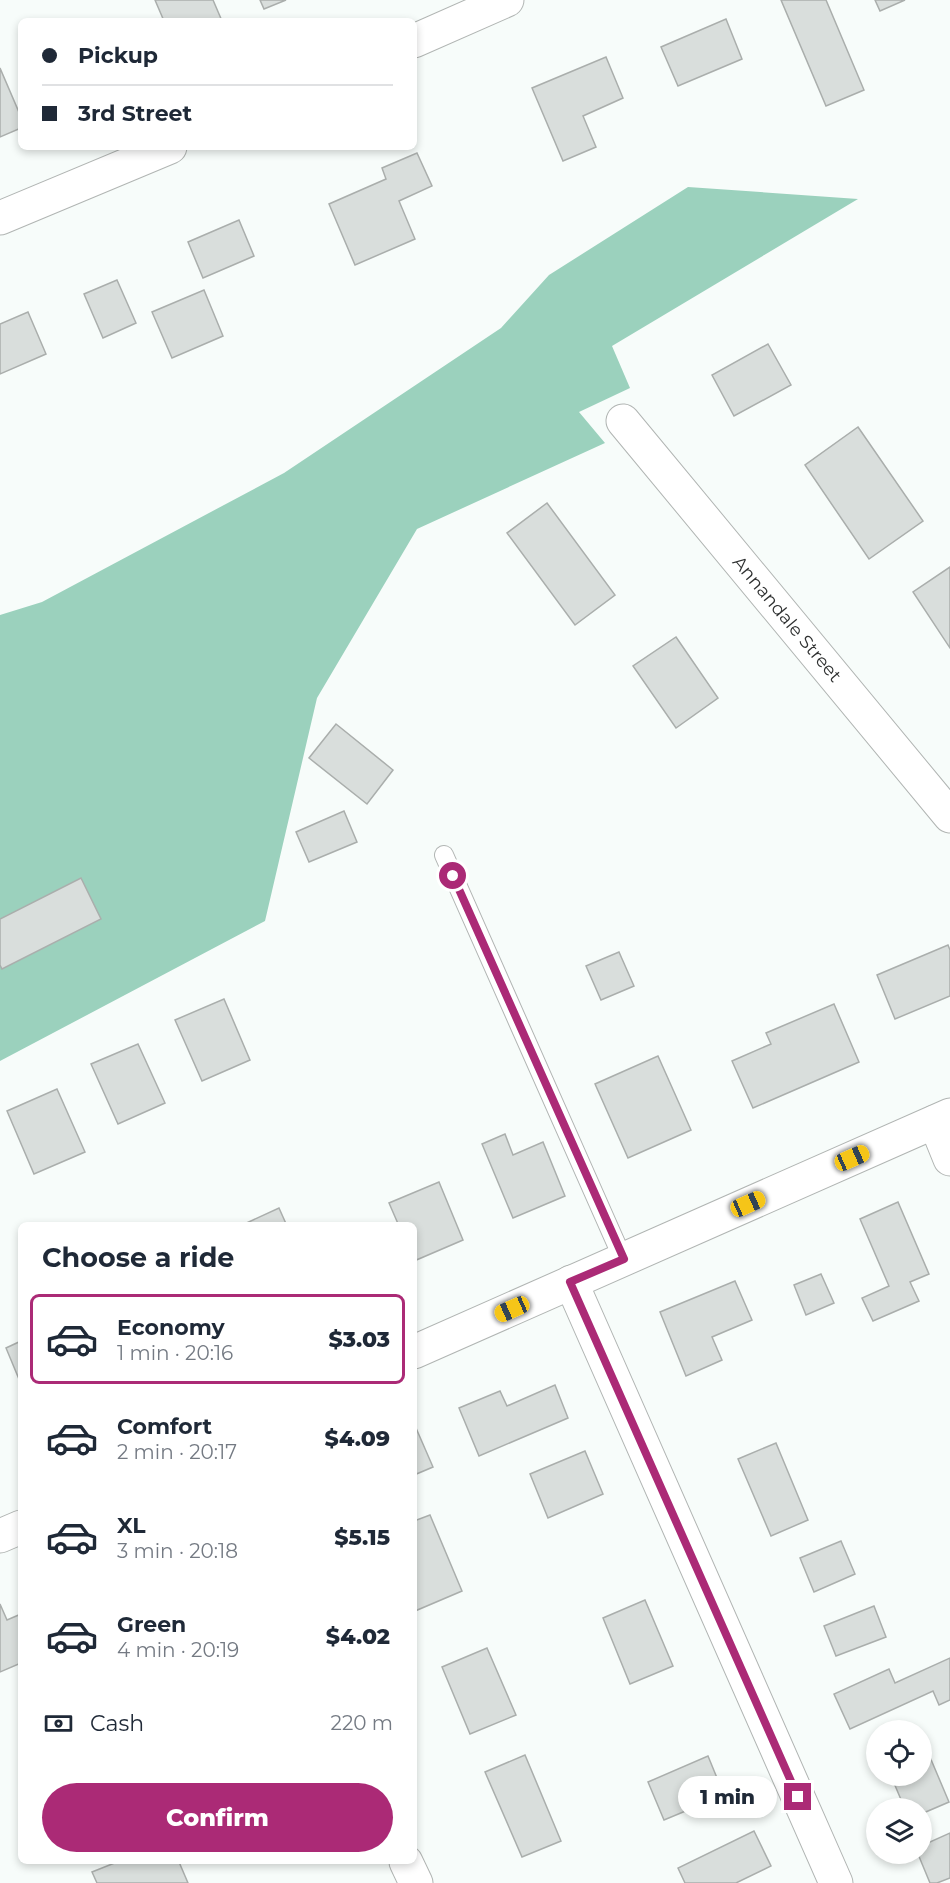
<!DOCTYPE html>
<meta charset="utf-8">
<style>
:root{--surface:#fff;--page:#f6f6f7;--text:#1f2937;--muted:#747a83;--line:#e0e1e3;--accent:#ab2a76}
body{margin:0;font-family:Montserrat,sans-serif;background:var(--page);color:var(--text);height:100vh;display:flex;flex-direction:column;font-size:22px;white-space:nowrap}
*{box-sizing:border-box;margin:0}
p{font-size:20px;color:var(--muted)}
.icon{flex:none;width:33px;height:33px;fill:none;stroke:currentColor;stroke-width:2;stroke-linecap:round;stroke-linejoin:round}
.map{position:relative;flex:1;overflow:hidden}
.panel{position:absolute;left:18px;top:1222px;width:399px;height:642px;display:flex;flex-direction:column;background:var(--surface);border-radius:9px;box-shadow:0 3px 9px #0003}
.panel>*{flex:none}
.top-card{position:absolute;left:18px;top:18px;width:399px;height:132px;border-radius:9px;box-shadow:0 3px 9px #0003;display:grid;align-content:center;height:132px;padding:0 24px;background:var(--surface)}
.fabs{position:absolute;left:866px;top:1720px;display:grid;gap:12px}
.fabs a{display:grid;place-items:center;width:66px;height:66px;border-radius:50%;background:var(--surface);box-shadow:0 3px 9px #0003;font-size:30px}
.end{position:absolute;width:27px;height:27px;margin:-14px;border:8px solid #ab2a76;background:#fff;box-shadow:0 0 0 3px #fff}
.from{border-radius:50%}
.bubble{position:absolute;height:42px;border-radius:21px;background:var(--surface);box-shadow:0 3px 9px #0003;font-size:20px;font-weight:800;line-height:42px;text-align:center}
.car{position:absolute;width:18px;height:36px;margin:-18px -9px;border-radius:8px;box-shadow:0 0 4px 2px #0007;background:linear-gradient(#f5c518 24%,#345 0 40%,#f5c518 0 76%,#345 0 86%,#f5c518 0)}
.top-card b{display:flex;align-items:center;gap:21px;height:57px;font-size:22px}
.top-card b+b{border-top:2px solid var(--line)}
.top-card i{width:15px;height:15px;background:var(--text)}
ul{padding:0;list-style:none}
li{display:flex;align-items:center;gap:18px;height:90px;margin:0 12px 9px;padding:0 12px;border:3px solid transparent;border-radius:9px}
li div{flex:1}
li b{display:block;font-size:22px}
li em{font-style:normal;font-weight:800}
li.selected{border-color:var(--accent)}
li>.icon{width:54px;height:54px;stroke-width:1.5}
h2{padding:0 24px;font-size:27px;line-height:72px}
.pay{display:flex;align-items:center;gap:15px;height:66px;padding:0 24px;font-size:22px}
.pay p{margin-inline-start:auto}
.action{display:flex;gap:12px;margin-top:auto;padding:12px 24px}
.action a{flex:1;height:69px;border-radius:36px;background:var(--accent);color:#fff;font-size:24px;font-weight:800;line-height:69px;text-align:center}
.map>svg:first-child{display:block}
</style>
<div class="map">
<svg width="950" height="1883" viewBox="0 0 950 1883">
<rect width="100%" height="100%" fill="#f7fcfa"/>
<polygon fill="#9bd1bd" points="688,187 858,199 612,346 630,388 579,412 605,443 417,529 317,698 265,921 0,1061 0,615 42,602 284,473 501,328 549,275"/>
<g fill="#d9dedc" stroke="#aaaeac" stroke-width="1.5">
<polygon points="155,0 213,0 222,21 164,21"/>
<polygon points="260,0 286,0 264,9"/>
<polygon points="781,0 826,0 864,90 826,106"/>
<polygon points="875,0 905,0 880,11"/>
<polygon points="726,19 742,59 678,86 661,47"/>
<polygon points="606,57 623,98 583,116 596,147 563,161 532,88"/>
<polygon points="0,68 21,117 21,128 0,137"/>
<polygon points="417,153 432,186 399,201 415,239 355,265 329,204 386,179 382,168"/>
<polygon points="239,220 254,256 203,278 188,242"/>
<polygon points="117,280 136,323 103,338 84,294"/>
<polygon points="204,290 223,336 172,358 152,312"/>
<polygon points="28,312 46,354 0,374 0,324"/>
<polygon points="768,344 791,385 734,416 712,375"/>
<polygon points="858,427 923,521 869,559 805,465"/>
<polygon points="547,503 615,595 575,625 507,533"/>
<polygon points="950,567 950,648 913,592"/>
<polygon points="676,637 718,698 676,728 633,666"/>
<polygon points="336,724 393,770 367,804 309,758"/>
<polygon points="344,811 357,842 309,862 296,832"/>
<polygon points="81,878 101,919 2,969 0,965 0,919"/>
<polygon points="948,945 950,950 950,996 895,1019 877,975"/>
<polygon points="619,952 634,986 601,1000 586,966"/>
<polygon points="224,999 250,1060 202,1081 175,1020"/>
<polygon points="834,1004 859,1062 753,1108 732,1061 771,1044 766,1033"/>
<polygon points="138,1044 165,1103 118,1124 91,1064"/>
<polygon points="658,1056 691,1130 628,1158 595,1084"/>
<polygon points="57,1089 85,1152 34,1174 7,1111"/>
<polygon points="505,1134 513,1155 543,1142 565,1196 513,1218 482,1144"/>
<polygon points="439,1182 463,1240 414,1261 414,1226 399,1226 389,1203"/>
<polygon points="898,1202 929,1274 910,1282 919,1301 873,1321 862,1298 889,1286 860,1219"/>
<polygon points="279,1208 287,1226 240,1226"/>
<polygon points="821,1274 834,1303 806,1315 794,1285"/>
<polygon points="735,1281 752,1320 712,1337 722,1360 686,1376 660,1312"/>
<polygon points="21,1341 21,1384 6,1348"/>
<polygon points="555,1385 568,1418 479,1456 459,1408 500,1391 507,1406"/>
<polygon points="416,1428 433,1467 414,1475 414,1429"/>
<polygon points="776,1443 808,1520 771,1536 738,1459"/>
<polygon points="585,1451 603,1494 548,1518 530,1474"/>
<polygon points="430,1515 462,1591 415,1611 414,1521"/>
<polygon points="841,1541 855,1574 814,1592 800,1558"/>
<polygon points="645,1600 673,1666 630,1684 603,1618"/>
<polygon points="0,1604 7,1620 21,1614 21,1663 0,1672"/>
<polygon points="874,1606 886,1637 836,1656 824,1626"/>
<polygon points="487,1648 516,1715 470,1734 442,1667"/>
<polygon points="950,1658 950,1700 939,1705 933,1691 850,1729 834,1694 889,1669 895,1683"/>
<polygon points="924,1743 949,1802 921,1814 921,1809 905,1809 891,1776 921,1776 921,1744"/>
<polygon points="525,1755 561,1841 522,1857 485,1772"/>
<polygon points="708,1756 724,1795 664,1820 648,1782"/>
<polygon points="754,1831 771,1866 736,1883 685,1883 678,1868"/>
<polygon points="950,1833 950,1878 937,1883 930,1883 918,1854 921,1854 921,1846"/>
<polygon points="117,1862 179,1862 188,1883 97,1883 92,1872"/>
</g>
<g fill="none" stroke-linecap="round" stroke-linejoin="round">
<defs>
<polyline id="service" points="444,855 623,1259"/>
<g id="minor">
<polyline points="414,41 507,0"/>
<polyline points="0,218 170,147"/>
<polyline points="623,421 950,816"/>
<polyline points="935,1122 950,1159"/>
<polyline points="571,1282 836,1883"/>
<polyline points="406,1862 416,1883"/>
</g>
<g id="tertiary">
<polyline points="414,1352 950,1115"/>
<polyline points="0,1536 21,1527"/>
</g>
</defs>
<use href="#service" stroke="#b1b5b3" stroke-width="20"/>
<use href="#minor" stroke="#b1b5b3" stroke-width="35"/>
<use href="#tertiary" stroke="#b1b5b3" stroke-width="35"/>
<use href="#service" stroke="#fff" stroke-width="18"/>
<use href="#minor" stroke="#fff" stroke-width="33"/>
<use href="#tertiary" stroke="#fff" stroke-width="33"/>
</g>
<g fill="none" stroke-linecap="round" stroke-linejoin="round">
<polyline stroke="#ab2a76" stroke-width="8" points="453,876 624,1259 570,1282 798,1797"/>
</g>
<g text-anchor="middle" stroke-width="4.5" stroke-linejoin="round" paint-order="stroke">
<g font-size="18" fill="#2f3131" stroke="#fff">
<text transform="translate(787 619) rotate(50)" y="6">Annandale Street</text>
</g>
</g>
</svg>
<div class="fabs">
<a><svg class="icon" aria-label="locate" viewBox="0 0 24 24"><circle cx="12" cy="12" r="6"/><path d="M12 2v4M12 18v4M2 12h4M18 12h4"/></svg></a>
<a><svg class="icon" aria-label="layers" viewBox="0 0 24 24"><path d="M12 4l9 5-9 5-9-5zM3 14l9 5 9-5"/></svg></a>
</div>
<i class="end from" style="left:453px;top:876px"></i>
<i class="end" style="left:798px;top:1797px"></i>
<div class="bubble" style="left:678px;top:1776px;width:99px">1 min</div>
<i class="car" style="left:852px;top:1158px;rotate:66deg"></i>
<i class="car" style="left:748px;top:1204px;rotate:66deg"></i>
<i class="car" style="left:512px;top:1309px;rotate:246deg"></i>
<div class="top-card">
<b><i class="from"></i>Pickup</b>
<b><i></i>3rd Street</b>
</div>
<section class="panel">
<h2>Choose a ride</h2>
<ul>
<li class="selected"><svg class="icon" aria-label="car" viewBox="0 0 24 24"><path d="M5 17H2v-5l4-1 3-4h7l3 4 3 1v5h-3M9 17h6M6 11h13"/><circle cx="7" cy="17" r="2"/><circle cx="17" cy="17" r="2"/></svg><div><b>Economy</b><p>1 min · 20:16</p></div><em>$3.03</em></li>
<li><svg class="icon" aria-label="car" viewBox="0 0 24 24"><path d="M5 17H2v-5l4-1 3-4h7l3 4 3 1v5h-3M9 17h6M6 11h13"/><circle cx="7" cy="17" r="2"/><circle cx="17" cy="17" r="2"/></svg><div><b>Comfort</b><p>2 min · 20:17</p></div><em>$4.09</em></li>
<li><svg class="icon" aria-label="car" viewBox="0 0 24 24"><path d="M5 17H2v-5l4-1 3-4h7l3 4 3 1v5h-3M9 17h6M6 11h13"/><circle cx="7" cy="17" r="2"/><circle cx="17" cy="17" r="2"/></svg><div><b>XL</b><p>3 min · 20:18</p></div><em>$5.15</em></li>
<li><svg class="icon" aria-label="car" viewBox="0 0 24 24"><path d="M5 17H2v-5l4-1 3-4h7l3 4 3 1v5h-3M9 17h6M6 11h13"/><circle cx="7" cy="17" r="2"/><circle cx="17" cy="17" r="2"/></svg><div><b>Green</b><p>4 min · 20:19</p></div><em>$4.02</em></li>
</ul>
<div class="pay"><svg class="icon" aria-label="cash" viewBox="0 0 24 24"><path d="M3 7h18v10H3z"/><circle cx="12" cy="12" r="2"/></svg>Cash<p>220 m</p></div>
<div class="action"><a>Confirm</a></div>
</section>
</div>
